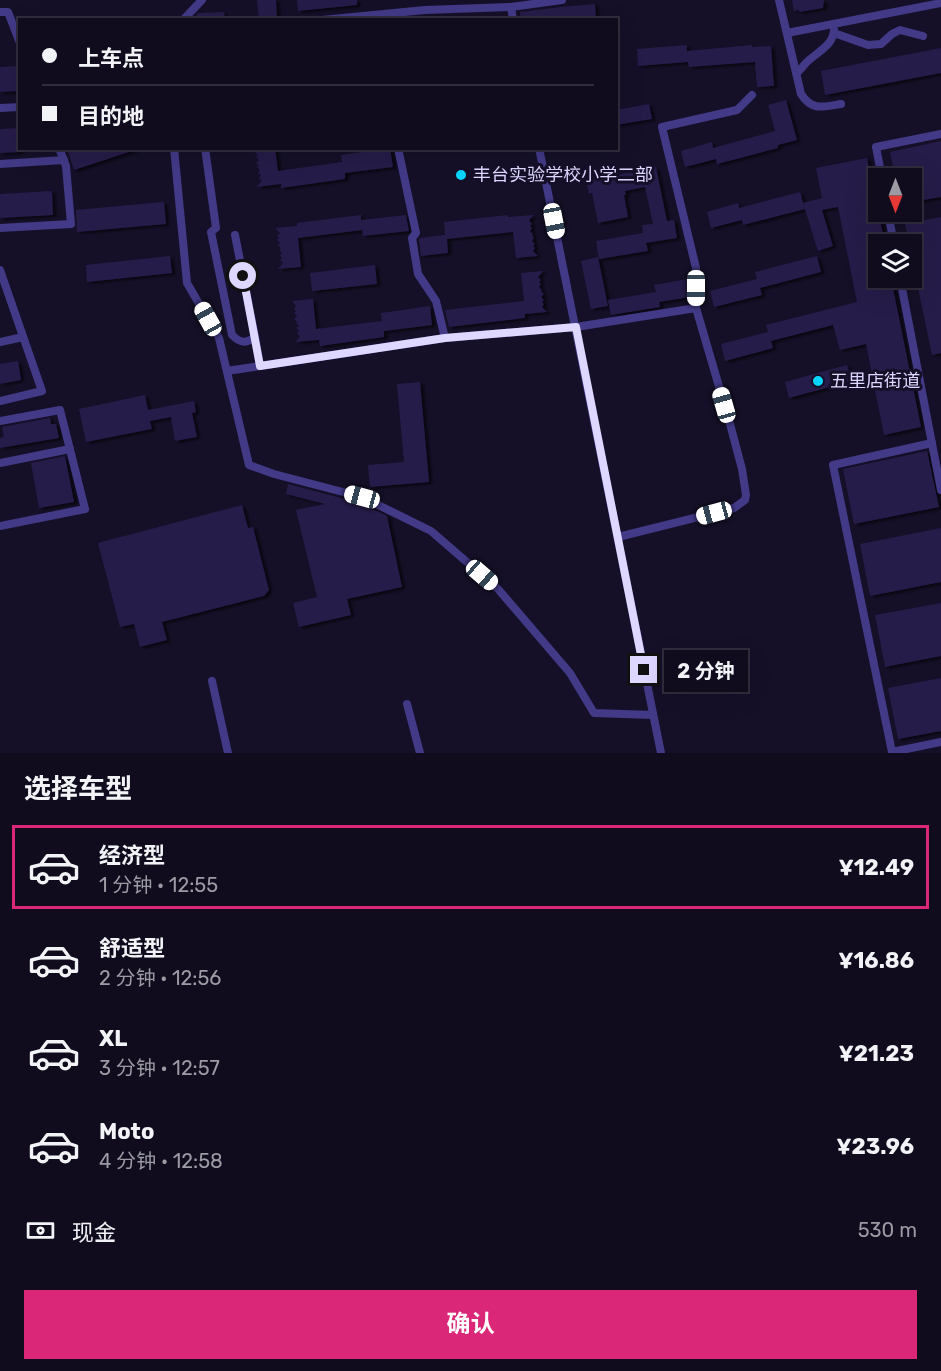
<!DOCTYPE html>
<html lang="zh">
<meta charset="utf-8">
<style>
:root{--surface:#100c1e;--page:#191527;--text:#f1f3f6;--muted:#9c9ba4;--line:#302c3c;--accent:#db2777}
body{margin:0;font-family:Rubik,"Noto Sans SC",sans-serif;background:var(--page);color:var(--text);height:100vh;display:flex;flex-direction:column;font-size:22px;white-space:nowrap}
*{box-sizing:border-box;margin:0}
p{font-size:20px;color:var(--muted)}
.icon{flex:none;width:33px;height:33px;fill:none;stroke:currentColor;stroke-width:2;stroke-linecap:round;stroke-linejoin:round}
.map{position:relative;height:753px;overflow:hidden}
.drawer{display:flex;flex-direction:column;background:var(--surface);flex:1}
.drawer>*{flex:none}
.banner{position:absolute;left:18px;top:18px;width:600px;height:132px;border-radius:0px;box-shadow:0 6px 24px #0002,0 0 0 2px var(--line);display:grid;align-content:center;height:132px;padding:0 24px;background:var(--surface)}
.needle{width:39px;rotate:180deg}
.tools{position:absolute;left:868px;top:168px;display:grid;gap:12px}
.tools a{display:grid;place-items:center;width:54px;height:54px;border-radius:0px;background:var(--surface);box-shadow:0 6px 24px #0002,0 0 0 2px var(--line);font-size:30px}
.end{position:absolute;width:27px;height:27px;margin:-14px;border:8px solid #ded7ff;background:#111;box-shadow:0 0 0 3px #111}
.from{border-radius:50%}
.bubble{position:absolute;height:42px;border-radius:0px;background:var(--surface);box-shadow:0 6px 24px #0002,0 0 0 2px var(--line);font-size:20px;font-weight:700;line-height:42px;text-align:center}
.car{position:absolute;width:18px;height:36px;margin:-18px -9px;border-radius:8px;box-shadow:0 0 4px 2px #0007;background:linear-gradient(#fff 24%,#345 0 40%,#fff 0 76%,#345 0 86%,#fff 0)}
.banner b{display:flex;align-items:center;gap:21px;height:57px;font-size:22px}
.banner b+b{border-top:2px solid var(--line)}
.banner i{width:15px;height:15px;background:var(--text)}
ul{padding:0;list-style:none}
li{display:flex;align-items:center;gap:18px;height:84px;margin:0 12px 9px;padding:0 12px;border:3px solid transparent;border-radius:0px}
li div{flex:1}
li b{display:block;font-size:22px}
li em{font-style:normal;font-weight:700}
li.selected{border-color:var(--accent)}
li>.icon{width:54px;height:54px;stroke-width:1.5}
h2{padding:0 24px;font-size:27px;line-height:72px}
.pay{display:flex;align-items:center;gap:15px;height:66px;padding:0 24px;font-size:22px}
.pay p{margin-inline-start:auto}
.button{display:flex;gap:12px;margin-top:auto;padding:12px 24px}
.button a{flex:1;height:69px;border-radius:0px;background:var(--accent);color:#fff;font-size:24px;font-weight:700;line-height:69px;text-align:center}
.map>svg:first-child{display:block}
</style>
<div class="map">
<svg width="941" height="753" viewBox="0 0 941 753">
<defs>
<filter id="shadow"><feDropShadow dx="3.5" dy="2" stdDeviation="1.5" flood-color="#0009"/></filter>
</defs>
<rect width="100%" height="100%" fill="#151028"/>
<g fill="#281b49" filter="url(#shadow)">
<polygon points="257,0 276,0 277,19 259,20"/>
<polygon points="297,0 357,0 357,5 298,11"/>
<polygon points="792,0 824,0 823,8 799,12 799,10 794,11"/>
<polygon points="595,4 596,20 521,20 520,12 561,7"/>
<polygon points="224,12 225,20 196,20 196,16 198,13"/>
<polygon points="687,45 687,51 752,45 752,47 771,46 774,86 757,87 755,62 689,67 688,62 638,66 637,49"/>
<polygon points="941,48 941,73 825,95 821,71"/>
<polygon points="17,66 18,91 0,92 0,67"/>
<polygon points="786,100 797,140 778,145 778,148 717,164 716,159 685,167 681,151 712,142 713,148 775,131 768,105"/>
<polygon points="649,104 652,119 616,125 616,110"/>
<polygon points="20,128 20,152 0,153 0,129"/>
<polygon points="941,141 941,197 912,202 912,178 895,178 890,152"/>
<polygon points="67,148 135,148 135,150 74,170"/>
<polygon points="260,148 275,148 278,171 342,162 341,155 389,148 390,148 393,167 345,173 345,179 281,188 281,184 256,187 262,181 259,178 261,175 258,173 260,171 257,167 259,166 256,163 259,160 256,157 258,155 255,153"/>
<polygon points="867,158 885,244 879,244 879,278 891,278 921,427 884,435 866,344 840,350 833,325 771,341 773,348 725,361 721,344 768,332 766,325 857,302 838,207 822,210 833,246 818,251 803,203 822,198 816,168"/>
<polygon points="656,167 667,221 674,220 677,238 646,243 648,251 599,259 596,241 643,233 642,225 653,224 645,187 625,191 626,195 624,195 628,217 598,223 592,193 589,194 585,176 610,171 611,176"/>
<polygon points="52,191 53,215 0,218 0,194"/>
<polygon points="800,192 805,209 743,225 742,220 711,228 707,212 738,203 739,208"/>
<polygon points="164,202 166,224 77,232 76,210"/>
<polygon points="361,215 361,220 406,215 409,231 363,236 362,230 298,238 301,267 278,269 283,263 280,260 282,258 280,255 282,253 279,250 281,248 278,245 280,243 277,240 279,238 277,236 280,233 275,228 297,226 297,223"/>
<polygon points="508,215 508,217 534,215 529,220 532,224 530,226 532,228 530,231 533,234 532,235 534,238 532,241 535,244 533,246 535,248 533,251 538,256 516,258 513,232 447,239 448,253 421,256 419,240 420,238 445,235 444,222"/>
<polygon points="941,217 941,353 932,355 912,259 912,244 909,244 905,224"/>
<polygon points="170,256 172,273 87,282 86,265"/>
<polygon points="817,256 821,272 760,288 762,295 714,307 710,291 757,279 755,272"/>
<polygon points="598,257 608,306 591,309 581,261"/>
<polygon points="375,265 377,284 312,291 310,273"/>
<polygon points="543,271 538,277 541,280 539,282 541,284 539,287 542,290 541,291 544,294 541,297 544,300 542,302 544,304 542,307 547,312 525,314 525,318 449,327 445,310 524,301 521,273"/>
<polygon points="687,279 690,297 659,302 660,307 611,315 608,300 656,292 654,285"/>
<polygon points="313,299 316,329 382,321 381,313 430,306 432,325 384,331 384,337 320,346 319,340 295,342 300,337 297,333 299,331 296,328 299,326 296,323 297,322 294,319 297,316 294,313 296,311 294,309 296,306 292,301"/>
<polygon points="18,361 21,380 0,384 0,364"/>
<polygon points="847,365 852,381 789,398 785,382"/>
<polygon points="420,382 429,482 370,487 368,465 404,462 397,384"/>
<polygon points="145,395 148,410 194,401 196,412 192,413 197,437 175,441 171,417 150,421 152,429 86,442 79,409"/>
<polygon points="50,418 51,424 56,424 59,438 0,448 0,438 4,437 2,427"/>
<polygon points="927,451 939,507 854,524 843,469"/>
<polygon points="65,456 74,502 39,508 31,463"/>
<polygon points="288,484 360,503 387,516 402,587 347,599 351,615 299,627 293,603 317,597 296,510 325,504 286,494"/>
<polygon points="242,505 248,528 253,527 269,590 264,596 162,622 167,640 140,647 134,624 120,627 98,543"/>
<polygon points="941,528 941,582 870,596 860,544"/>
<polygon points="941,603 941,656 885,667 875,615"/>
<polygon points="941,678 941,731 898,739 888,688"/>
</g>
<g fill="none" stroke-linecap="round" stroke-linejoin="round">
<g stroke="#423a87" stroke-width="8">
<path d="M 779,0 L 801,94 C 812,111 823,107 841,104"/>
<polyline points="511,7 513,20"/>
<polyline points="0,12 8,12 20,43"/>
<polyline points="183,20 202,0"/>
<polyline points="322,20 425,10 511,7 562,0"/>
<polyline points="787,33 941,3"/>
<polyline points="834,33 868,45 881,44 892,34 900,30 923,36"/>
<path d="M 797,73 C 800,70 803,66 807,62 C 817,52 833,46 834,30"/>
<polyline points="0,108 20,107"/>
<polyline points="174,148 187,283 219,338 249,465 274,474 362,497 431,531 498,589 570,673 594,713 653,715"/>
<path d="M 205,148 L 216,228 L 211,232 L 232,335 C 240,343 246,344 255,337 L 235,235"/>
<polyline points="398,148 416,233 412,238 418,274 436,301 445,338"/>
<polyline points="539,148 661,753"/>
<polyline points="0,164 64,160"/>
<polyline points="882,178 876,147 941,134"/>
<polyline points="888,212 894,244"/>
<polyline points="0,228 71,224 66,166 59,148"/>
<polyline points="0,270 42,391 0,401"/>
<polyline points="900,278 941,490"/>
<polyline points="255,337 260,366"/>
<polyline points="0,342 23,337"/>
<polyline points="227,371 445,338 576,327 696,308"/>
<polyline points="0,421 60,410 85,509 0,526"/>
<polyline points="932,443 833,465 892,752 941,742"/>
<polyline points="0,463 70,449"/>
<polyline points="618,537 734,508 745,500 746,495 742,469 730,424 696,308 696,268 662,127 737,110 752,95"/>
<polyline points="212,681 228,753"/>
<polyline points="407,704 420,753"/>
</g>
</g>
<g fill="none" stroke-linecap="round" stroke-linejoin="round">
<polyline stroke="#ded7ff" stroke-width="8" points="243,276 260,366 445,338 576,327 644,670"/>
</g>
<g fill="#03d5ff" stroke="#151028" stroke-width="2">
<circle cx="461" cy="175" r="6"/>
<circle cx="818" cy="381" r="6"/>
</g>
<g text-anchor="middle" stroke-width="6" stroke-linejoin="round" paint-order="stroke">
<g font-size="18" fill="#ded7ff" stroke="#151028" text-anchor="start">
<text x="473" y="181">丰台实验学校小学二部</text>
<text x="830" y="387">五里店街道</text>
</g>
</g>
</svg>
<div class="tools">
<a><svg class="needle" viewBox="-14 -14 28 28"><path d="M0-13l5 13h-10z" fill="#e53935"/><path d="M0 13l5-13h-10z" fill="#9c9ba4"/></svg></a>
<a><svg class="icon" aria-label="layers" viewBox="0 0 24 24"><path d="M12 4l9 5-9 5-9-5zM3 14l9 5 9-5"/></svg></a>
</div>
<i class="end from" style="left:243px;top:276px"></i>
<i class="end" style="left:644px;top:670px"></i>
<div class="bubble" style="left:664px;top:650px;width:84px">2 分钟</div>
<i class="car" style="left:554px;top:221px;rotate:169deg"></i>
<i class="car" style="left:696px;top:288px;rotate:180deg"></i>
<i class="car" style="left:208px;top:319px;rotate:331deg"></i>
<i class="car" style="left:724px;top:405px;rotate:344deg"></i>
<i class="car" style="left:362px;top:497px;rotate:285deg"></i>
<i class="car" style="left:714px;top:513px;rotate:255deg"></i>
<i class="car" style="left:482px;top:575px;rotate:131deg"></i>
<div class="banner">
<b><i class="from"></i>上车点</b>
<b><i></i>目的地</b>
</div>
</div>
<section class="drawer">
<h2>选择车型</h2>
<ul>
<li class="selected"><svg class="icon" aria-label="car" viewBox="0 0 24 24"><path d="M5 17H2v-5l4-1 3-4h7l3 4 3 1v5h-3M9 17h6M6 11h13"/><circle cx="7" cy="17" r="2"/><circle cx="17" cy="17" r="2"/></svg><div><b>经济型</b><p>1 分钟 · 12:55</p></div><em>¥12.49</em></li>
<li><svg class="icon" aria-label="car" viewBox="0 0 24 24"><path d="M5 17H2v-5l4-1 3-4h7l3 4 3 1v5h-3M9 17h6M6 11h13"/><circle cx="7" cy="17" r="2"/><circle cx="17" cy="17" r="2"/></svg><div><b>舒适型</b><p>2 分钟 · 12:56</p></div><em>¥16.86</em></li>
<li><svg class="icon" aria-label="car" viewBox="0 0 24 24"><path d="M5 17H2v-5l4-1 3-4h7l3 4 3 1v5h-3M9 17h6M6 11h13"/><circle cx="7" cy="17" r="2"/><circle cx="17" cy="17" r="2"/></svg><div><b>XL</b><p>3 分钟 · 12:57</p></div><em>¥21.23</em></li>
<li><svg class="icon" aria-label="car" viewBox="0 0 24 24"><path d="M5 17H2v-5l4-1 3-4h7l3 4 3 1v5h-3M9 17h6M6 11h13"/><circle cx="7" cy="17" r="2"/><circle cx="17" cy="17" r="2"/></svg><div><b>Moto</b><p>4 分钟 · 12:58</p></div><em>¥23.96</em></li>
</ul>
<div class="pay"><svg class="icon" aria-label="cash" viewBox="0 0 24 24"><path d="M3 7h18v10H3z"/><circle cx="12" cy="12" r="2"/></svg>现金<p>530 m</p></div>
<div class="button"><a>确认</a></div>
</section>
